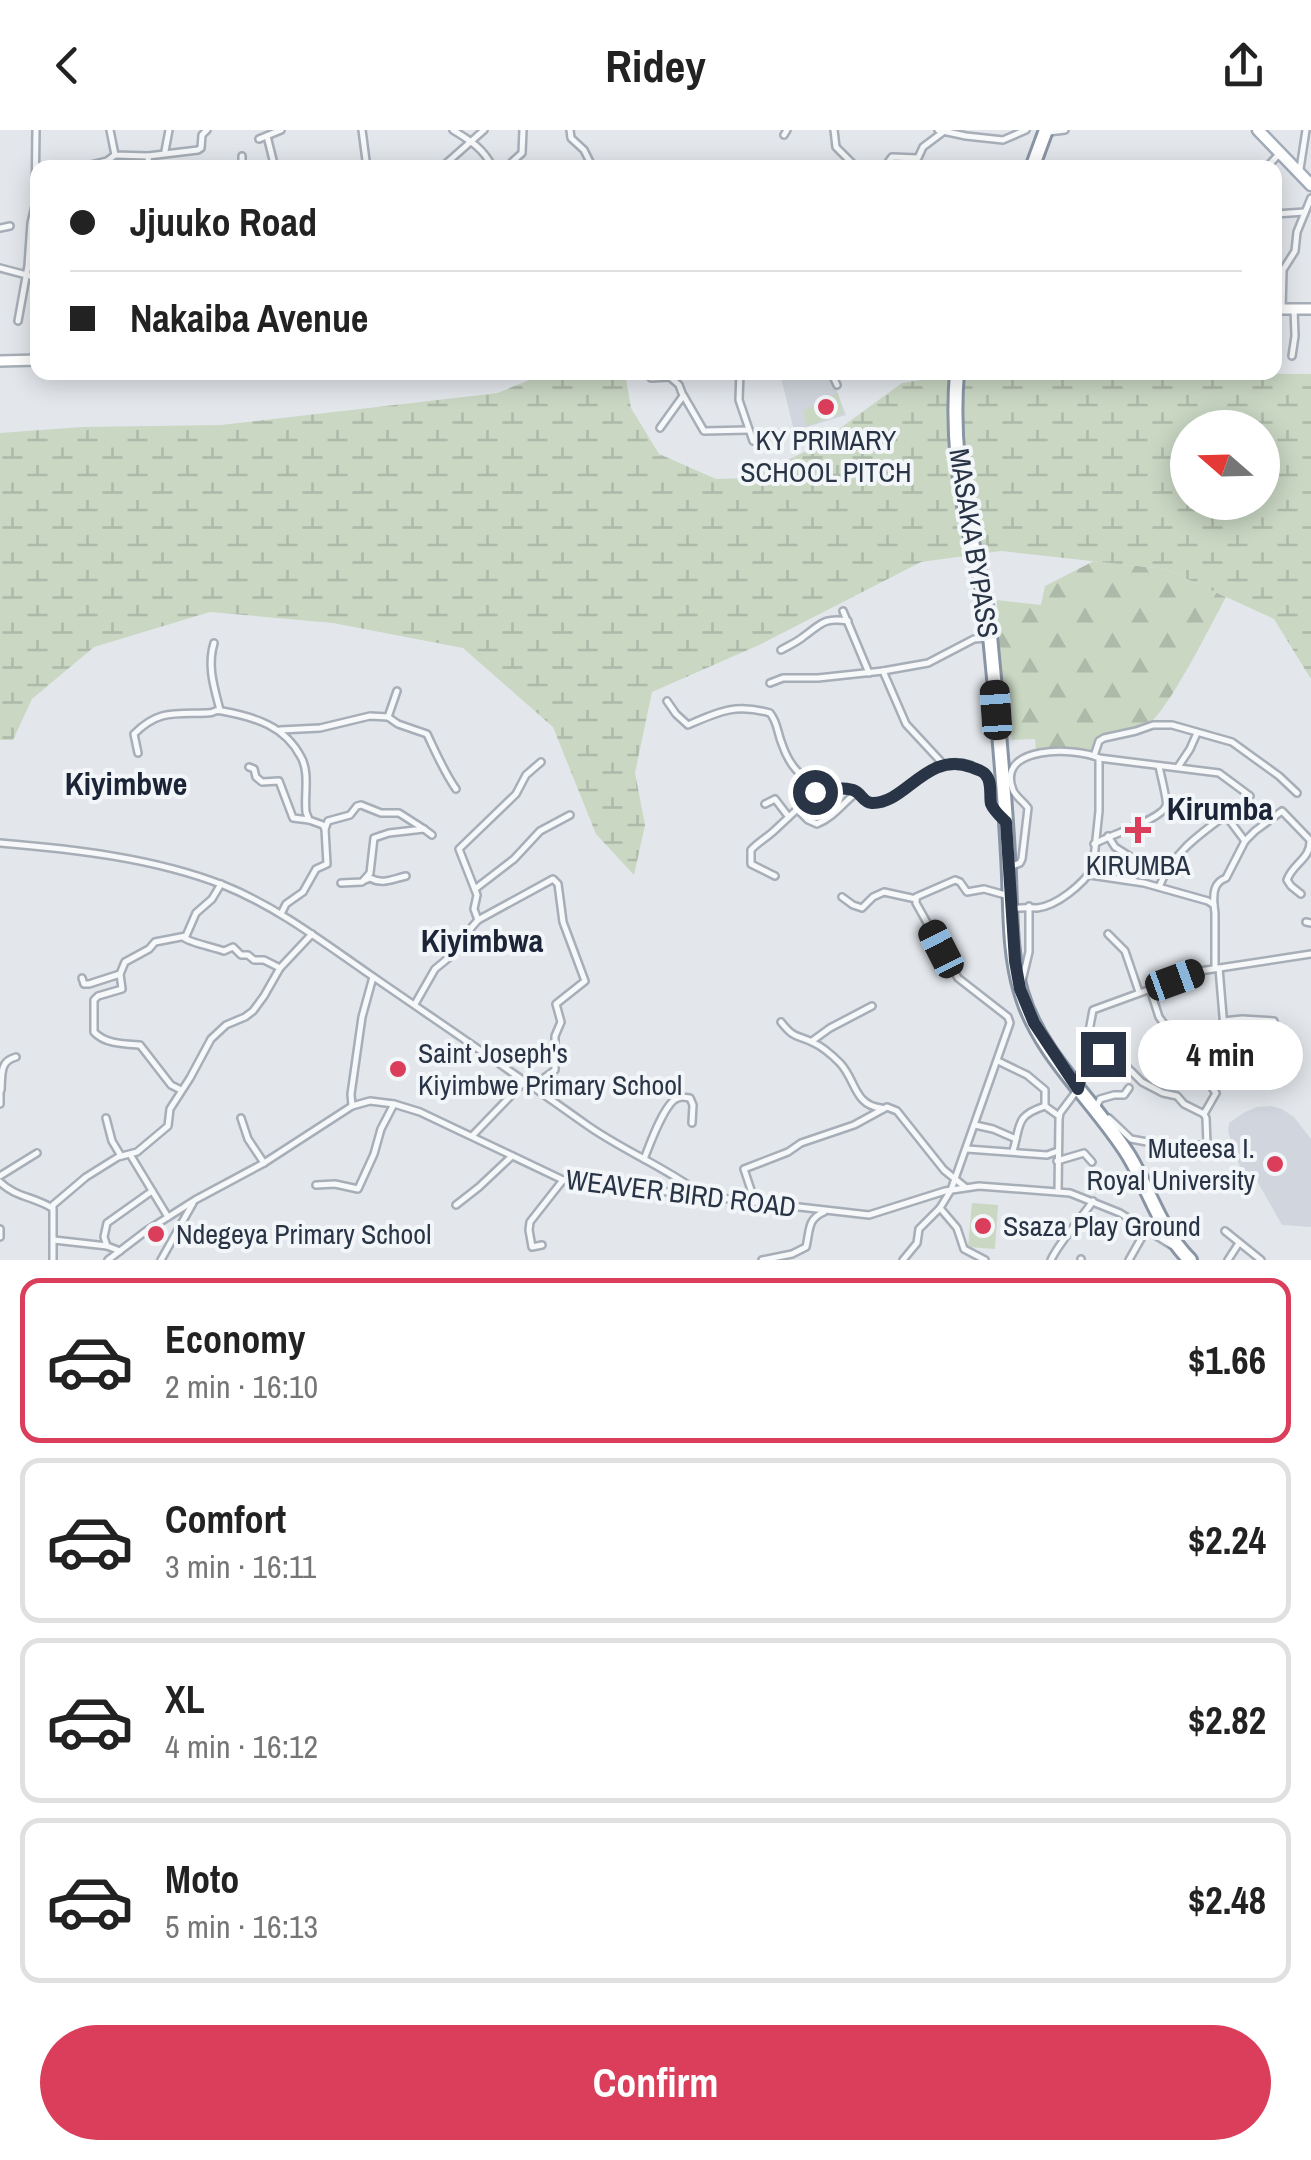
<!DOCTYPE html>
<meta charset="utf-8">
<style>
:root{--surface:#fff;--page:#f2f2f2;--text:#222;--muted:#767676;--line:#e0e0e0;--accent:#db3e5b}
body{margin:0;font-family:"Archivo Narrow",sans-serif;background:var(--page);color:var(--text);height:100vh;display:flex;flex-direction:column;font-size:38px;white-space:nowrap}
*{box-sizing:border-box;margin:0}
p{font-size:32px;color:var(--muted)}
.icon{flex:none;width:55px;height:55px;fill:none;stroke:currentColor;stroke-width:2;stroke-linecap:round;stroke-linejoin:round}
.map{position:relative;height:1130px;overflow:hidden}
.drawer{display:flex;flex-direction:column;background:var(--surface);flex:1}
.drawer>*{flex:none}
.hud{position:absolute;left:30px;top:30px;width:1252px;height:220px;border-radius:20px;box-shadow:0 5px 25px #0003;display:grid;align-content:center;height:220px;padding:0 40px;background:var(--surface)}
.needle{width:65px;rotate:290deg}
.tools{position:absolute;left:1170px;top:280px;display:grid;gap:20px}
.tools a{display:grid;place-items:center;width:110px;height:110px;border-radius:50%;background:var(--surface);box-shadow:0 5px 25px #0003;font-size:50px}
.end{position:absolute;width:45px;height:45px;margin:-22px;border:12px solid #293546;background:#fff;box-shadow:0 0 0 5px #fff}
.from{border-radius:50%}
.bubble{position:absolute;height:70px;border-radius:35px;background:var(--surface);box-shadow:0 5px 25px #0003;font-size:32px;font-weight:700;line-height:70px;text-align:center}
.car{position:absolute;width:30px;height:60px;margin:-30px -15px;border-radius:12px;box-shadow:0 0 8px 2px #0007;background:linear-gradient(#222 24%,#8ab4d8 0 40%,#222 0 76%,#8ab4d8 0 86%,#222 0)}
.hud b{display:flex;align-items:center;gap:35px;height:95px;font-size:38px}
.hud b+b{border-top:2px solid var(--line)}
.hud i{width:25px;height:25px;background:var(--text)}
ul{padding:18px 0 0;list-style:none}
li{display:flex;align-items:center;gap:30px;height:165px;margin:0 20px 15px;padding:0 20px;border:5px solid var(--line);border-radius:20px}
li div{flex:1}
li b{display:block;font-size:38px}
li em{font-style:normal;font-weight:700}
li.selected{border-color:var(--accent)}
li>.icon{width:90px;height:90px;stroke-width:1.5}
.primary-button{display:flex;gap:20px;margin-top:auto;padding:20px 40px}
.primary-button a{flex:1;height:115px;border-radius:60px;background:var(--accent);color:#fff;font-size:40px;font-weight:700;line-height:115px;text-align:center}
header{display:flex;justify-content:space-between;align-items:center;height:130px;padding:0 40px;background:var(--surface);font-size:45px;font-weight:700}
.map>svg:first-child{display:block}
</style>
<header><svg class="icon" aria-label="back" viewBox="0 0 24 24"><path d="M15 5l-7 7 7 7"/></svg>Ridey<svg class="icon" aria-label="share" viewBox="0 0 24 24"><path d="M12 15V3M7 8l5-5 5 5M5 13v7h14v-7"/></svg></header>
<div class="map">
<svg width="1311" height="1130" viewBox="0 0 1311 1130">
<defs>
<pattern id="forest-firs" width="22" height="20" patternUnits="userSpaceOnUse" patternTransform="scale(2.5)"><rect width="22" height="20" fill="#c9d7c3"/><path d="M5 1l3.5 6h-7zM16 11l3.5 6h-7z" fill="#adb9a9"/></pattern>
<pattern id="wetland-marsh" width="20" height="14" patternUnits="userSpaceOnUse" patternTransform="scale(2.5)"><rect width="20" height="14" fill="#c9d7c3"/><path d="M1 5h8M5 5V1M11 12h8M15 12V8" fill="none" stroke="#adb9a9"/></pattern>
</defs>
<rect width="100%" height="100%" fill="#e3e7ec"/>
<g fill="#d1d6de">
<polygon points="780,243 830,243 846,285 794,301"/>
<polygon points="1271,976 1282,979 1294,987 1311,1009 1311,1097 1282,1095 1257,1051 1244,1045 1236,1028 1228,1001 1229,993 1245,982 1257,977"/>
</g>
<path fill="url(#forest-firs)" d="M 1094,431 L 1165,439 L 1226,467 C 1213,491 1167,584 1147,595 C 1133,602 1116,602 1101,606 L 1092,621 L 1064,618 L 1036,621 L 1035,609 L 1012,610 L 999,532 L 997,470 L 1041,475 L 1045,456 Z"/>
<path fill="url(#wetland-marsh)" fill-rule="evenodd" d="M 974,242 L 1311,244 L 1311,549 L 1274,489 L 1165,439 L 1001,421 L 921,432 L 759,515 L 652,562 L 635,643 L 645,695 L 634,745 L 596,704 L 553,597 L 463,518 L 333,493 L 210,482 L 94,517 L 32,569 L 13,610 L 0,610 L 0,303 L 82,297 L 221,295 L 498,263 L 546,243 L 625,243 L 631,278 L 659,324 L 716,349 L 749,348 L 813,318 L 902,253 ZM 1188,298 L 1262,298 L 1262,372 L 1188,372 Z"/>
<g fill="#c9d7c3">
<polygon points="838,263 843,283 807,296 803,281"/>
<polygon points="972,1073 998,1075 995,1119 968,1117"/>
</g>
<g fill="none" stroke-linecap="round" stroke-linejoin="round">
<defs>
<g id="street">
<polyline points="110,0 115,25 148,26 198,20 201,18 202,5 207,0"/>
<polyline points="362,0 367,38"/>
<path d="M 453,0 C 471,11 484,19 493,38"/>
<polyline points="570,0 571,8 584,20 593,38"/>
<polyline points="834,0 836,17 857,38"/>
<polyline points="938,0 966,6 1003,10 1026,0"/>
<polyline points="1049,2 1065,0"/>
<polyline points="784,5 787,0"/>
<polyline points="267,6 275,38"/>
<polyline points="259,9 281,0"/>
<polyline points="165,21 169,0"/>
<polyline points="148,26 149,38"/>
<polyline points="78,38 107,31 115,25"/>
<polyline points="242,38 242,26"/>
<polyline points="441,38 484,0"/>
<polyline points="510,38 512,32 522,23 523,0"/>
<polyline points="884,38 892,27 918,28 923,17 943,2"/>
<polyline points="1266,38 1280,23"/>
<polyline points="1300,39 1306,0"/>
<polyline points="1275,84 1305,82"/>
<polyline points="0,98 10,96"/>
<polyline points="0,138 38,148"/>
<polyline points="1282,179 1283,140 1295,121 1297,102 1311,68"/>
<polyline points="18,191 28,136 31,93 35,76 36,0"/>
<polyline points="1292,226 1295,206 1294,179"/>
<polyline points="648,242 651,248 670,247 679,255 682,263 704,301 749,300"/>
<polyline points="740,242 739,270 753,311"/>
<polyline points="831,242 837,255"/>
<polyline points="709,244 710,242"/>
<polyline points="660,298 683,266"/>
<polyline points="843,481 869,543"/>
<path d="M 214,513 C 207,536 214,557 220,580"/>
<path d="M 781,520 C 788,516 797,512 803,507 C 821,494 824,487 848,491"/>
<polyline points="770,553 783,548 818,548 883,541"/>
<path d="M 397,561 L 388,587 L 398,594 L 427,604 C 436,623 444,642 456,659"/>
<path d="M 667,571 L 676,584 L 688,595 C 718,582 735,573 770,583 C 778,593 777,602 782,614 C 789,635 800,647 819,657"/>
<polyline points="280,600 320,598 370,586 388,587"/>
<path d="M 138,623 L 134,604 C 159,579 176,584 207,583 C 217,583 213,579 222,581 C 255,587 285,596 301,627 C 310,643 304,665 306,682 L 309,690 L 323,695 L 325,699"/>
<polyline points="1094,626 1099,611 1104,608 1136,601 1153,595 1172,595 1232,612 1279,646 1297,663"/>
<polyline points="1099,628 1219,643 1250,666"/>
<polyline points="944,635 906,594 883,541 928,533 974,509 987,508"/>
<polyline points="249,637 254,639 256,647 262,652 279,651 293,688 309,690"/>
<polyline points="1178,637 1190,619 1197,603"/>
<polyline points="765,674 775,669 788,686"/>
<path d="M 798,680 L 808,690 L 817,694 C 834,687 843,673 857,662"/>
<polyline points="1108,706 1115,717 1134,729 1133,751"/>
<path d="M 0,713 C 73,719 154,728 223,755 C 278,777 324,813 372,846 C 443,895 514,943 584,993 C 621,1020 664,1036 701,1064"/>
<path d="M 1094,714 C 1109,705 1161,690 1166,676 C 1168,671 1160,643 1159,636"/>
<path d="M 1010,737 L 1020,733 L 1022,729 L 1028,678 C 1024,672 1015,666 1013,660 C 995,615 1075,617 1099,628 L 1099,681 L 1093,738 C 1083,754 1057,776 1037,778 C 1028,778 1021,777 1011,779"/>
<polyline points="1090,745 1144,753 1208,771 1214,775 1215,783 1215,838"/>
<path d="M 775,746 L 751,734 L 751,720 C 758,712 768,707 776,699 C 790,686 804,673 818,659 C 829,659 848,656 857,662 C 865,667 865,674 876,673 C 915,668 940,606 988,646 L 992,675 L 1001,686"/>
<path d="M 365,750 L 370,748 C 383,755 392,749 406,746"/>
<polyline points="341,753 362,752 370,743 374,708 389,703 424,699 432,705"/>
<path d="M 1159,757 C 1172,724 1196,707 1223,687 L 1227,687 L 1245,711"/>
<polyline points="475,759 514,729 540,701 570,685"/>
<polyline points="842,767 853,775 862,778 873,767 884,762 916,769"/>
<path d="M 1214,775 C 1213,763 1214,752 1226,748 L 1245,711 L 1255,701 L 1282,681 L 1310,710 C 1311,729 1293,733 1287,750 L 1291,756 L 1301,764"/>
<polyline points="281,784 286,774 303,762 316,739 327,734 325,699 328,691 350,685 357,676 361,675 381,683 399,683 424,699"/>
<polyline points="478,790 553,749 558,754 563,792 585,851 556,874 561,892 555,906 555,940 533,956"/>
<polyline points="1306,792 1311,793"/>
<polyline points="1108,804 1125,821 1139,862"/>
<path d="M 183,807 C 190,813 214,817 224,821 L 233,817 L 241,825 L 248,825 L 254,830 L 264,830 L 280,838"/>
<polyline points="1219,838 1227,934"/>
<path d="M 120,844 L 122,859 L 98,866 L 94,870 L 94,902 C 105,914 124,914 140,915 L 171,955 L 179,959"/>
<polyline points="82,848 84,854 89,854 120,844 125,832 149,819 155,812 186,806 196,783 212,769 221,754"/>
<polyline points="1022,851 1029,822 1029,776"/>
<polyline points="415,874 435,839 463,816 471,798 478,790 474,779 477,765 459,719 516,664 526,645 541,632"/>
<polyline points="1223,891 1242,889 1274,891"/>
<path d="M 781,892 C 795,910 797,904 814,913 C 823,917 833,926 840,933 C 856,950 854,975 881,978"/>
<polyline points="812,911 830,898 872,876"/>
<polyline points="1088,919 1122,932 1142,952 1163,963 1177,966 1184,974 1204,984"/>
<polyline points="998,931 1027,945 1045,960 1045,976"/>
<polyline points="0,960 0,974"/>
<path d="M 1,960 C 2,943 0,931 16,927"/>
<polyline points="352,976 351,964 362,887 373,847"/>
<polyline points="1097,976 1100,969 1114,965 1124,965 1129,958"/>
<polyline points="106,988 112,1011 121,1026"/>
<polyline points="241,988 248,1009 264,1033"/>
<polyline points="1109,988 1131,1009 1163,1015 1207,1015 1206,988 1204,984 1216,963 1159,887 1150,859"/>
<polyline points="975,995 993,999 1016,1009"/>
<polyline points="472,1006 525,951"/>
<polyline points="967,1019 1047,1025 1058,1021"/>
<path d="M 1013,1021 C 1021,994 1015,986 1045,976 L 1059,986"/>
<polyline points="131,1026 168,1087"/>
<path d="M 644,1029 C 650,1014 662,980 674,970 C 680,966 683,967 690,968 L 693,975 L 692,993"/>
<polyline points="1057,1031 1084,1023 1092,1032"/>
<polyline points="0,1046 37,1023"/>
<path d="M 0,1052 C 15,1067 35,1067 52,1078"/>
<polyline points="316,1055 335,1054 358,1059 374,1024 381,999 394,974"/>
<polyline points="1058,1062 1059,989 1060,983 1078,959 1093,880 1200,841 1311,824"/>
<polyline points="755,1072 744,1039 788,1022 801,1013 854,995 887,977 897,981 944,1040 965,1057"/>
<polyline points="456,1075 479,1057 512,1026"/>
<polyline points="940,1078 957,1098 964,1119 985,1130"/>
<polyline points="0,1099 0,1107"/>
<polyline points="1225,1101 1261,1130"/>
<polyline points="54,1110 107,1116 120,1121"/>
<polyline points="542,1115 532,1117 529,1100 530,1092 563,1050"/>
<polyline points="107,1116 104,1107 107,1093 152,1061"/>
<polyline points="1081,1129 1081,1130"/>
<polyline points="53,1130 53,1075 86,1047 118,1027 137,1022 168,996 170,979 190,948 211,909 226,895 245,887 253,881 264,866 280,838 312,804"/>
<polyline points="108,1130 146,1101 195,1070 264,1033 352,976 370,971 394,974 420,982 563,1050 869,1085 945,1061 979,1056 1070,1063 1120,1083 1171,1115"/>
<polyline points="161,1130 193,1073"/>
<path d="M 762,1130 L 792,1124 L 806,1117 C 810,1101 807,1089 824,1082"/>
<polyline points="903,1130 917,1113 919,1099 940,1078 951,1060 1010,893 1008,887 958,848 916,773 916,767 955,750 960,752 967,762 984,759 1009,766"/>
<path d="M 1051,1130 C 1059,1112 1081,1089 1093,1071"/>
<polyline points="1129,1130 1146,1100"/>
<polyline points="1228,1130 1239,1113"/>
</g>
<g id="secondary">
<polyline points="1275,179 1311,179"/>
<polyline points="0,231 38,230"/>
</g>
<polyline id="primary" points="1258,0 1311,55"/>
<g id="highway">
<polyline points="1032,38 1046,0"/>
<path d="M 957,242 C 953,290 957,340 966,386 C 975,426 986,465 990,506 C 997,578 1004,652 1008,725 C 1011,770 1008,819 1021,862 C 1039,925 1095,971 1129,1026 C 1150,1061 1160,1100 1190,1130"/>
</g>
</defs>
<use href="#street" stroke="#a7aeb7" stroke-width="10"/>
<use href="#secondary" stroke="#a7aeb7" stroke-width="14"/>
<use href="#primary" stroke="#a1abb9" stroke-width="15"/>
<use href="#highway" stroke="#8995a4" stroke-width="18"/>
<use href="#street" stroke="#f6f8fa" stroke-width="5"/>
<use href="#secondary" stroke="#fff" stroke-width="9"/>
<use href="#primary" stroke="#fff" stroke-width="10"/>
<use href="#highway" stroke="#fff" stroke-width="12"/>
</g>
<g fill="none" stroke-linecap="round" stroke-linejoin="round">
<path stroke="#293546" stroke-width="12" d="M 815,662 C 824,658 843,657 853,660 C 862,663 862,672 872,673 C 906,674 926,621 971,637 C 975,639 983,641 985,644 C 993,652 989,665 991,674 C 994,681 1001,687 1006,692 L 1015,831 L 1020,859 L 1034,893 L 1078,959 L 1087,918 L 1103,924"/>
</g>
<g fill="#db3e5b" stroke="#f3f6f9" stroke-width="4">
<circle cx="826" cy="277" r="10"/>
<path d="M1133 685h10v10h10v10h-10v10h-10v-10h-10v-10h10z"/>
<circle cx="398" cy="939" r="10"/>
<circle cx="1275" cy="1034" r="10"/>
<circle cx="983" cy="1096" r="10"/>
<circle cx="156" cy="1104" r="10"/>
</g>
<g text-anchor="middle" stroke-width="8" stroke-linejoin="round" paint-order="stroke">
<g font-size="28" fill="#293546" stroke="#f3f6f9" text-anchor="start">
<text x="826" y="320" text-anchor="middle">KY PRIMARY<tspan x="826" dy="32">SCHOOL PITCH</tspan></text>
<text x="1138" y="745" text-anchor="middle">KIRUMBA</text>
<text x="418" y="933">Saint Joseph's<tspan x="418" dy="32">Kiyimbwe Primary School</tspan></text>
<text x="1255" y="1028" text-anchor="end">Muteesa I.<tspan x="1255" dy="32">Royal University</tspan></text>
<text x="1003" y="1106">Ssaza Play Ground</text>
<text x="176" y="1114">Ndegeya Primary School</text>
</g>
<g font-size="28" fill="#293546" stroke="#f3f6f9">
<text transform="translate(974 413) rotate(81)" y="10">MASAKA BYPASS</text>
<text transform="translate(681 1063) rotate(7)" y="10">WEAVER BIRD ROAD</text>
</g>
<g font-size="32" font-weight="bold" fill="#1b2537" stroke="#f3f6f9">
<text x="126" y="665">Kiyimbwe</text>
<text x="1220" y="690">Kirumba</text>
<text x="482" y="822">Kiyimbwa</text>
</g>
</g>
</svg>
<div class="tools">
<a><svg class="needle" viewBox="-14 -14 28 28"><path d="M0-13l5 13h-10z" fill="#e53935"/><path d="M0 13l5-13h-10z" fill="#767676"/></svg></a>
</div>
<i class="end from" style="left:815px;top:662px"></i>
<i class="end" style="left:1103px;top:924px"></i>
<div class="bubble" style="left:1138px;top:890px;width:165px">4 min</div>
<i class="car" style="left:996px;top:580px;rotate:356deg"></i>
<i class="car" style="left:941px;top:819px;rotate:333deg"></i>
<i class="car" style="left:1175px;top:850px;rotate:70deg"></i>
<div class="hud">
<b><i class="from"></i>Jjuuko Road</b>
<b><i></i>Nakaiba Avenue</b>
</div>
</div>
<section class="drawer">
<ul>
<li class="selected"><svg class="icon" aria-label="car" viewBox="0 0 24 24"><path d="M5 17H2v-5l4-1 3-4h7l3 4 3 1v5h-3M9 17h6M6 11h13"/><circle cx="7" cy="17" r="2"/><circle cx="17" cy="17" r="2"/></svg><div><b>Economy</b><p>2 min · 16:10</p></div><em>$1.66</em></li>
<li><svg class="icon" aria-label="car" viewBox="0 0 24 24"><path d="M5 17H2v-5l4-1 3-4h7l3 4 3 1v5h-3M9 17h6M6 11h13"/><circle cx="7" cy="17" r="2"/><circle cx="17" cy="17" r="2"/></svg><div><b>Comfort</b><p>3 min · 16:11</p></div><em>$2.24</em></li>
<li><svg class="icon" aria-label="car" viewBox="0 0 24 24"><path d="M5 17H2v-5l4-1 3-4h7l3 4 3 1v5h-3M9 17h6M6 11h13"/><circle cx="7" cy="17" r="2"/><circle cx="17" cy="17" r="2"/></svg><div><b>XL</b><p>4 min · 16:12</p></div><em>$2.82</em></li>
<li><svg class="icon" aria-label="car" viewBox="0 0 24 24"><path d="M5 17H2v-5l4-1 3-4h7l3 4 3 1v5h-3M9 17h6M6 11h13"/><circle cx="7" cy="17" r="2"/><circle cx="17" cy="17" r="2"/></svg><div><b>Moto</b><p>5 min · 16:13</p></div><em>$2.48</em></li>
</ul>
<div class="primary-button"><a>Confirm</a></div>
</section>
